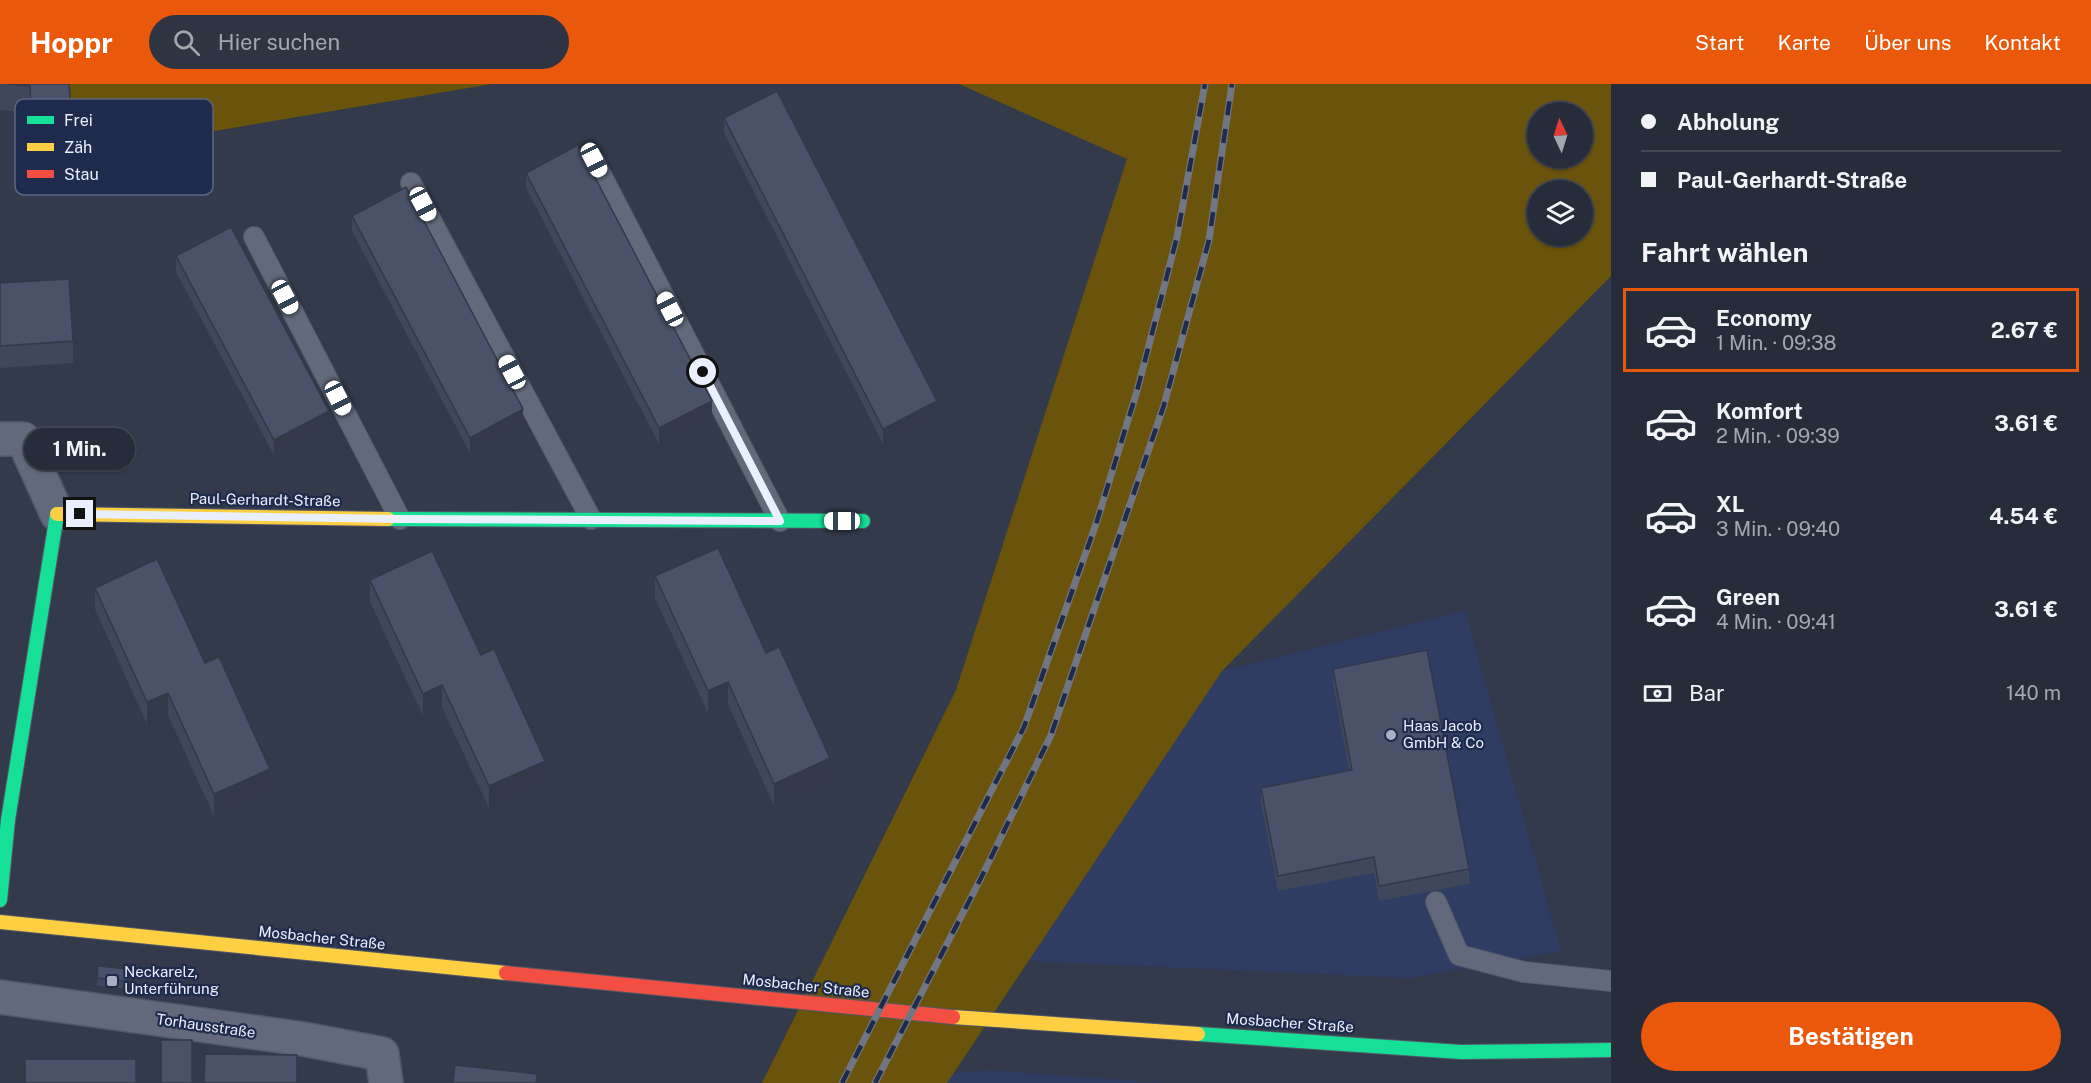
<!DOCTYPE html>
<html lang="de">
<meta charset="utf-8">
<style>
:root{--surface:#262c39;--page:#2e3441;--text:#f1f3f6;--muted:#a4a7ae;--line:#424853;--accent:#ea580c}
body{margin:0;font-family:"Public Sans",sans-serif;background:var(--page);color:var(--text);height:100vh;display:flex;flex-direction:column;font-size:22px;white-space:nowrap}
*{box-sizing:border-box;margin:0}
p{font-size:20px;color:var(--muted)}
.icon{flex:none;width:33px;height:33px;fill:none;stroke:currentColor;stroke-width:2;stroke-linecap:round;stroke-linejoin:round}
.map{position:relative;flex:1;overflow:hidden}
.side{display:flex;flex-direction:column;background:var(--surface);width:480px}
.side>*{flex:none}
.top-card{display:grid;align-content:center;height:132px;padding:0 30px;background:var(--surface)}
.needle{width:39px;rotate:356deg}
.controls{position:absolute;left:1527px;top:18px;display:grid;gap:12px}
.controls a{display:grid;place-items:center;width:66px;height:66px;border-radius:50%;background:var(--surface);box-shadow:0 2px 4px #0004,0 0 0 2px var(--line);font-size:30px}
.end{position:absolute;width:27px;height:27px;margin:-14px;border:8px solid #eaeffd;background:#111;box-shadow:0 0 0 3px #111}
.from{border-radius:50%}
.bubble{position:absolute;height:42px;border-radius:21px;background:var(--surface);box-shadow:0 2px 4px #0004,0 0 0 2px var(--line);font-size:20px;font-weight:700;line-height:42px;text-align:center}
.car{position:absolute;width:18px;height:36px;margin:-18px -9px;border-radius:8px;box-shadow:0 0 4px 2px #0007;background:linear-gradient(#fff 24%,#345 0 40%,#fff 0 76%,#345 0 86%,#fff 0)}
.top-card b{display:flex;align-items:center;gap:21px;height:57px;font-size:22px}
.top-card b+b{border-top:2px solid var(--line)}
.top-card i{width:15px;height:15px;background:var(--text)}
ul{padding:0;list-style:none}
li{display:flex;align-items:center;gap:18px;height:84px;margin:0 12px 9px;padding:0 18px;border:3px solid transparent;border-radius:0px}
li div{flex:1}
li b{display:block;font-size:22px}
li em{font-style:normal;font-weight:700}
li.selected{border-color:var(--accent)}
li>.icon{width:54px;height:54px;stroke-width:1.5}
h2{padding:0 30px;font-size:27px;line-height:72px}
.pay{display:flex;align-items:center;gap:15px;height:66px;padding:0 30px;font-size:22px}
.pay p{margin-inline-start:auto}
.button{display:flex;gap:12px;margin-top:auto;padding:12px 30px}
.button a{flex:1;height:69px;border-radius:36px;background:var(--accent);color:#fff;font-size:24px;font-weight:700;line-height:69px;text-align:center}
header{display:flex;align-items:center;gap:36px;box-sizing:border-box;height:84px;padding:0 30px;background:var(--accent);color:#fff}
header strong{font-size:28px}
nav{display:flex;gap:33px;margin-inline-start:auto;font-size:21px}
.search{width:420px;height:54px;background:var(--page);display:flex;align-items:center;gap:15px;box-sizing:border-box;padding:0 21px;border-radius:33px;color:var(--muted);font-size:22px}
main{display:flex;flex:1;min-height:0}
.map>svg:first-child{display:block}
</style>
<header>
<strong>Hoppr</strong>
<div class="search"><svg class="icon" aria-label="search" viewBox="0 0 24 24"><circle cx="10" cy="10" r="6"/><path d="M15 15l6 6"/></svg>Hier suchen</div>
<nav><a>Start</a><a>Karte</a><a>Über uns</a><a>Kontakt</a></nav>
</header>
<main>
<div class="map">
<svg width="1611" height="999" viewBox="0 0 1611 999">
<rect width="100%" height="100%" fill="#323a4c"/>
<g fill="#2f3d63">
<polygon points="1465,527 1561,867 1410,894 1029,877 1222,587"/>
<polygon points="988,986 1160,999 947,999 953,990"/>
</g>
<g fill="#6a530a" fill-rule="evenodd">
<polygon points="60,0 492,0 67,72"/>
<path d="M 959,0 L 1611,0 L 1611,192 L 1222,587 L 947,999 L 762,999 L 956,606 L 1127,75 ZM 1538,28 L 1582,28 L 1582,74 L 1538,74 ZM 1538,106 L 1582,106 L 1582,152 L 1538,152 Z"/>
</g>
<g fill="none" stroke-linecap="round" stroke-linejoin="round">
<defs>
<g id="lane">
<polyline points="594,77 780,437"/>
<polyline points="411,99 591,435"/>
<polyline points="254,153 400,435"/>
<polyline points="1436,818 1459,871 1524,888 1611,897"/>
</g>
<g id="street">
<polyline points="0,355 23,355 57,430"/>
<polyline points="0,913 303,955 382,970 386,999"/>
</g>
<g id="fast">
<polyline points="388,435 863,437"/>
<polyline points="0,816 8,736 57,430"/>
<polyline points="1198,950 1461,968 1611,966"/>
</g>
<g id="slow">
<polyline points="57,430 388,435"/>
<polyline points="0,838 506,889"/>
<polyline points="953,933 1198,950"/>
</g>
<polyline id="jam" points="506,889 953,933"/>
</defs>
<use href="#lane" stroke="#525866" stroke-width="22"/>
<use href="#street" stroke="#525866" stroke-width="36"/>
<use href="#fast" stroke="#525866" stroke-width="16"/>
<use href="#slow" stroke="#525866" stroke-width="16"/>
<use href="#jam" stroke="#525866" stroke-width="16"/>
<use href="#lane" stroke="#61697b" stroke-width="20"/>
<use href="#street" stroke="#61697b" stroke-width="33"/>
<use href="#fast" stroke="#16e098" stroke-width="14"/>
<use href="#slow" stroke="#ffcf43" stroke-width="14"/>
<use href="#jam" stroke="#f24e42" stroke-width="14"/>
<defs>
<g id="rail">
<polyline points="842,999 1024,643 1097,437 1137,307 1177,153 1205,0"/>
<polyline points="875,999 980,796 1051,651 1164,321 1209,156 1232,0"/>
</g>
</defs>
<use href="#rail" stroke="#707685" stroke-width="7"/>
<use href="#rail" stroke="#1e2b4c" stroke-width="4.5" stroke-dasharray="14" stroke-linecap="butt"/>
</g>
<g fill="#3f475a">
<polygon points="0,0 69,0 74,66 74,93 33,96 30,29 0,26"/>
<polygon points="724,34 937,333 883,360 724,49"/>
<polygon points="526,89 712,332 659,360 526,104"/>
<polygon points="352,132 523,340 470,369 352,147"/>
<polygon points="176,172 329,342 274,371 176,188"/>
<polygon points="0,199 73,257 73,279 0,284"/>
<polygon points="655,492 766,569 830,696 774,722 728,620 708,629 655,514"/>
<polygon points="370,496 481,571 545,699 489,724 442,623 423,632 370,518"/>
<polygon points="95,504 205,579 270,707 214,732 168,631 147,640 95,525"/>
<polygon points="1333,585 1469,785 1469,800 1379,817 1374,789 1278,807 1261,719 1261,704 1349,686 1333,601"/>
<polygon points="128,893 127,905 97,902 97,894"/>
</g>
<g fill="#33394a">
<polygon points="712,317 712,332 659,360 659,344"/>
<polygon points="937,317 937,333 883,360 883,345"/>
<polygon points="523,325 523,340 470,369 470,354"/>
<polygon points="329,327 329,342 274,371 274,356"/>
<polygon points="728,598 728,620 708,629 708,607"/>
<polygon points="442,601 442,623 423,632 423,610"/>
<polygon points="168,609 168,631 147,640 147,618"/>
<polygon points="830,674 830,696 774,722 774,700"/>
<polygon points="545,677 545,699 489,724 489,702"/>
<polygon points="270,685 270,707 214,732 214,710"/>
</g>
<g fill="#495269" stroke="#33394a" stroke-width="1.5">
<polygon points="8,0 69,0 74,66 33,69 30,2"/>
<polygon points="777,7 937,317 883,345 724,34"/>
<polygon points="578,61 712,317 659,344 526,89"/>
<polygon points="406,103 523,325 470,354 352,132"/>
<polygon points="231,143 329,327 274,356 176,172"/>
<polygon points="69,195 73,257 0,262 0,199"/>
<polygon points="718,464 766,569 779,563 830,674 774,700 728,598 708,607 655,492"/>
<polygon points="432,467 481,571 494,565 545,677 489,702 442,601 423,610 370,496"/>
<polygon points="157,475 205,579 219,573 270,685 214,710 168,609 147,618 95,504"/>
<polygon points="1427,566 1469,785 1379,802 1374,773 1278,792 1261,704 1352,686 1333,585"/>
<polygon points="98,882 128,885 127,897 97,894"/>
<rect x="161" y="956" width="31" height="43"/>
<polygon points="205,970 297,971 297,999 204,999"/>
<rect x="25" y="975" width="111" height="24"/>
<polygon points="455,981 537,990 536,999 453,999"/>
</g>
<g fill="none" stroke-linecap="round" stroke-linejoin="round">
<polyline stroke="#eaeffd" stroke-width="8" points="80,430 400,435 780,437 703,288"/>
</g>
<g fill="#aab0bf" stroke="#1e2b4c" stroke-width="2">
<circle cx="1391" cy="651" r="6"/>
<rect x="106" y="891" width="12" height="12" rx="3"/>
</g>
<g text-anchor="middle" stroke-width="4.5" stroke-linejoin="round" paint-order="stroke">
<g font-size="15" fill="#eaeffd" stroke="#1e2b4c">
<text transform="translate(265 416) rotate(1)" y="5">Paul-Gerhardt-Straße</text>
<text transform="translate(322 854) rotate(6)" y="5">Mosbacher Straße</text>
<text transform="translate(806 902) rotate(6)" y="5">Mosbacher Straße</text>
<text transform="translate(1290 939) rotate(4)" y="5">Mosbacher Straße</text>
<text transform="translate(206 942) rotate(8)" y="5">Torhausstraße</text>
</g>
<g font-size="15" fill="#eaeffd" stroke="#1e2b4c" text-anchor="start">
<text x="1403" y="647">Haas Jacob<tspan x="1403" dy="17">GmbH &amp; Co</tspan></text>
<text x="124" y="893">Neckarelz,<tspan x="124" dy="17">Unterführung</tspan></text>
</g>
</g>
<rect x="15" y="15" width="198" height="96" rx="9" fill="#1e2b4c" stroke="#5b6681" stroke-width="1.5"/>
<rect x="27" y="32" width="27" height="8" fill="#16e098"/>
<rect x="27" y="59" width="27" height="8" fill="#ffcf43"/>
<rect x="27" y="86" width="27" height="8" fill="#f24e42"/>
<g font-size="16" fill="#eaeffd">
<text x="64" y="42">Frei</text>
<text x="64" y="69">Zäh</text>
<text x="64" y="96">Stau</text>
</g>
</svg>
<div class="controls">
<a><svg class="needle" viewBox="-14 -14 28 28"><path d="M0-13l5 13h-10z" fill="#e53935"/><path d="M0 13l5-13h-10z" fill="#a4a7ae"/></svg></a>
<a><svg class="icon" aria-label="layers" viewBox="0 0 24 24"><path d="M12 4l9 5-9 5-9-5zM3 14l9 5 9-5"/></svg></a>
</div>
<i class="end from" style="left:703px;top:288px"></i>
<i class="end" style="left:80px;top:430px"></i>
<div class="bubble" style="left:24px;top:344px;width:111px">1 Min.</div>
<i class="car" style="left:594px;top:76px;rotate:153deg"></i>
<i class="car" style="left:423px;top:120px;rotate:152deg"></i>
<i class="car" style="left:285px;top:213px;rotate:152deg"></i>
<i class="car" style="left:670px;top:225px;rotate:333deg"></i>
<i class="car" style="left:512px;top:288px;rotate:332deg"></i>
<i class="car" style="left:338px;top:314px;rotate:153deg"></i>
<i class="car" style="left:842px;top:437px;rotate:270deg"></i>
</div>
<section class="side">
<div class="top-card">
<b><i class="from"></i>Abholung</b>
<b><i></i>Paul-Gerhardt-Straße</b>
</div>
<h2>Fahrt wählen</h2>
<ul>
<li class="selected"><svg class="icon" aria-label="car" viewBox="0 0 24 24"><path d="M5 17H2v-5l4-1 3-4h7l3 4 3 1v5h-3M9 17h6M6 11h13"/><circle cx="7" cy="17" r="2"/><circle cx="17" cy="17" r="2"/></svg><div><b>Economy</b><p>1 Min. · 09:38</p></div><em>2.67 €</em></li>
<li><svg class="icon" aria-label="car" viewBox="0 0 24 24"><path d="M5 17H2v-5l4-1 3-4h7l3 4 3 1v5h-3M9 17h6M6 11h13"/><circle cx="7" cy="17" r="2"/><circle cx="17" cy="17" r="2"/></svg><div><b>Komfort</b><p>2 Min. · 09:39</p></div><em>3.61 €</em></li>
<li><svg class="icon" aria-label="car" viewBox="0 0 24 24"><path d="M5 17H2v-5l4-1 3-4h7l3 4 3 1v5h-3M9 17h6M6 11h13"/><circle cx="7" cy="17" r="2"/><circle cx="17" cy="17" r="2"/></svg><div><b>XL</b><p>3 Min. · 09:40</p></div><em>4.54 €</em></li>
<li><svg class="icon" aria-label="car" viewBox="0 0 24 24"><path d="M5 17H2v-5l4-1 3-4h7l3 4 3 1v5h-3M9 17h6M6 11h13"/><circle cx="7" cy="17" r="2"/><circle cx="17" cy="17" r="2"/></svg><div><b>Green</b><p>4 Min. · 09:41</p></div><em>3.61 €</em></li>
</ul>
<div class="pay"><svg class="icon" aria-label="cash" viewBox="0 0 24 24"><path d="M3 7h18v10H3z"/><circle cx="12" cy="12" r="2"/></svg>Bar<p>140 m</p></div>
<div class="button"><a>Bestätigen</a></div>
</section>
</main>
